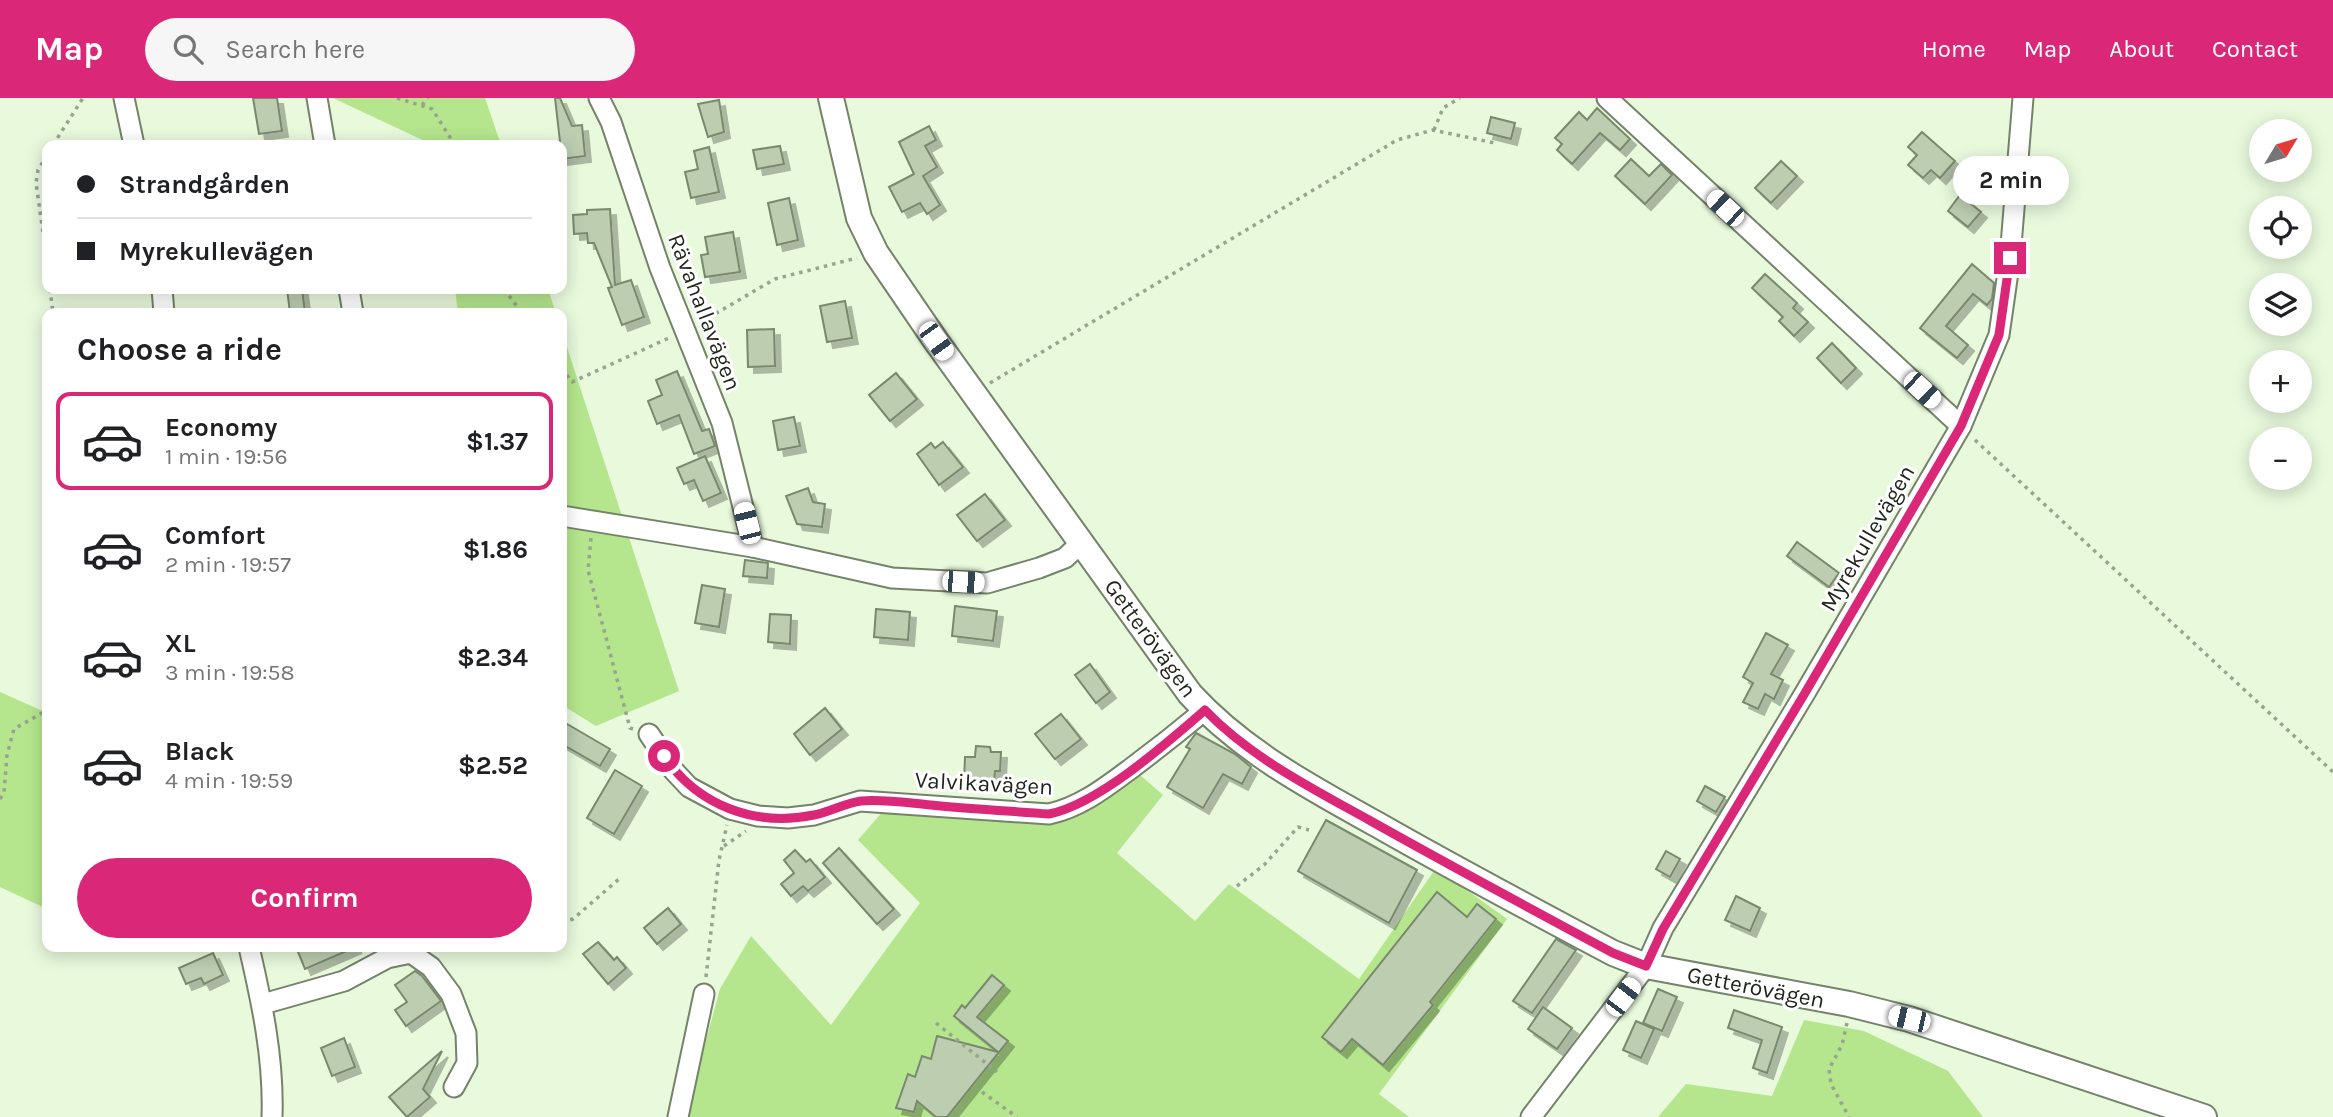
<!DOCTYPE html>
<meta charset="utf-8">
<style>
:root{--surface:#fff;--page:#f6f6f6;--text:#202124;--muted:#757577;--line:#e0e0e0;--accent:#db2777}
body{margin:0;font-family:Karla,sans-serif;background:var(--page);color:var(--text);height:100vh;display:flex;flex-direction:column;font-size:26px;white-space:nowrap}
*{box-sizing:border-box;margin:0}
p{font-size:23px;color:var(--muted)}
.icon{flex:none;width:38px;height:38px;fill:none;stroke:currentColor;stroke-width:2;stroke-linecap:round;stroke-linejoin:round}
.map{position:relative;flex:1;overflow:hidden}
.sheet{position:absolute;left:42px;top:210px;width:525px;height:644px;display:flex;flex-direction:column;background:var(--surface);border-radius:14px;box-shadow:0 4px 18px #0003}
.sheet>*{flex:none}
.guide{position:absolute;left:42px;top:42px;width:525px;height:154px;border-radius:14px;box-shadow:0 4px 18px #0003;display:grid;align-content:center;height:154px;padding:0 35px;background:var(--surface)}
.needle{width:46px;rotate:52deg}
.buttons{position:absolute;left:2249px;top:21px;display:grid;gap:14px}
.buttons a{display:grid;place-items:center;width:63px;height:63px;border-radius:50%;background:var(--surface);box-shadow:0 4px 18px #0003;font-size:35px}
.end{position:absolute;width:32px;height:32px;margin:-16px;border:9px solid #db2777;background:#fff;box-shadow:0 0 0 4px #fff}
.from{border-radius:50%}
.bubble{position:absolute;height:49px;border-radius:24px;background:var(--surface);box-shadow:0 4px 18px #0003;font-size:23px;font-weight:700;line-height:49px;text-align:center}
.car{position:absolute;width:21px;height:42px;margin:-21px -10px;border-radius:9px;box-shadow:0 0 5px 2px #0007;background:linear-gradient(#fff 24%,#345 0 40%,#fff 0 76%,#345 0 86%,#fff 0)}
.guide b{display:flex;align-items:center;gap:24px;height:66px;font-size:26px}
.guide b+b{border-top:2px solid var(--line)}
.guide i{width:18px;height:18px;background:var(--text)}
ul{padding:0;list-style:none}
li{display:flex;align-items:center;gap:21px;height:98px;margin:0 14px 10px;padding:0 21px;border:4px solid transparent;border-radius:14px}
li div{flex:1}
li b{display:block;font-size:26px}
li em{font-style:normal;font-weight:700}
li.active{border-color:var(--accent)}
li>.icon{width:63px;height:63px;stroke-width:1.5}
h2{padding:0 35px;font-size:32px;line-height:84px}
.button{display:flex;gap:14px;margin-top:auto;padding:14px 35px}
.button a{flex:1;height:80px;border-radius:42px;background:var(--accent);color:#fff;font-size:28px;font-weight:700;line-height:80px;text-align:center}
header{display:flex;align-items:center;gap:42px;box-sizing:border-box;height:98px;padding:0 35px;background:var(--accent);color:#fff}
header strong{font-size:33px}
nav{display:flex;gap:38px;margin-inline-start:auto;font-size:24px}
.search{width:490px;height:63px;background:var(--page);display:flex;align-items:center;gap:18px;box-sizing:border-box;padding:0 24px;border-radius:38px;color:var(--muted);font-size:26px}
.map>svg:first-child{display:block}
</style>
<header>
<strong>Map</strong>
<div class="search"><svg class="icon" aria-label="search" viewBox="0 0 24 24"><circle cx="10" cy="10" r="6"/><path d="M15 15l6 6"/></svg>Search here</div>
<nav><a>Home</a><a>Map</a><a>About</a><a>Contact</a></nav>
</header>
<div class="map">
<svg width="2333" height="1019" viewBox="0 0 2333 1019">
<defs>
<filter id="shadow"><feDropShadow dx="6" dy="6" stdDeviation="0" flood-color="#0004"/></filter>
</defs>
<rect width="100%" height="100%" fill="#e8f9dc"/>
<g fill="#b5e68d">
<polygon points="333,0 485,0 501,47 433,47"/>
<polygon points="455,191 548,191 556,215 458,215"/>
<polygon points="562,234 679,593 596,628 562,607"/>
<polygon points="0,594 47,615 47,811 0,789"/>
<polygon points="1140,677 1163,697 1117,755 1195,823 1229,786 1359,881 1436,770 1507,821 1379,996 1409,1019 685,1019 720,891 751,838 831,927 920,805 858,742 884,712 1044,727 1099,706"/>
<polygon points="1804,922 1864,933 1948,973 1983,1019 1658,1019 1686,986 1772,998"/>
</g>
<g fill="#bccdb0" stroke="#79896e" stroke-width="2" filter="url(#shadow)">
<polygon points="253,0 277,0 282,33 259,36"/>
<polygon points="555,0 560,0 572,28 582,27 585,58 562,61"/>
<polygon points="719,2 724,34 708,39 698,6"/>
<polygon points="1597,10 1630,41 1620,52 1600,35 1572,66 1557,52 1562,46 1555,40 1579,14 1587,22"/>
<polygon points="1491,19 1515,25 1511,41 1487,35"/>
<polygon points="929,28 936,42 925,48 937,69 923,78 940,107 927,116 920,105 902,114 889,89 914,76 899,44"/>
<polygon points="1922,34 1955,63 1940,80 1931,72 1923,80 1908,67 1917,57 1908,49"/>
<polygon points="780,48 784,66 757,71 753,52"/>
<polygon points="709,49 719,94 691,100 685,74 698,71 694,53"/>
<polygon points="1631,61 1649,78 1661,66 1672,77 1645,106 1615,78"/>
<polygon points="1781,63 1797,78 1771,105 1755,90"/>
<polygon points="1960,97 1981,114 1968,129 1948,113"/>
<polygon points="789,100 798,142 777,147 768,105"/>
<polygon points="610,111 615,187 631,182 644,219 622,227 608,190 612,189 594,145 588,145 587,135 574,136 573,117 587,116 587,112"/>
<polygon points="733,134 740,174 705,179 701,157 708,156 705,139"/>
<polygon points="1972,166 1994,185 1992,201 1987,207 1973,196 1946,228 1968,247 1957,260 1920,230"/>
<polygon points="1765,176 1797,205 1793,210 1808,224 1794,238 1779,223 1783,219 1752,190"/>
<polygon points="287,191 302,191 305,214 290,215"/>
<polygon points="845,203 852,240 827,244 820,208"/>
<polygon points="774,231 775,268 748,269 747,232"/>
<polygon points="1832,245 1856,270 1841,285 1817,260"/>
<polygon points="677,273 702,333 709,331 715,348 694,356 679,317 657,326 648,303 662,297 656,282"/>
<polygon points="896,275 917,301 890,323 869,297"/>
<polygon points="794,319 800,348 778,352 773,323"/>
<polygon points="943,344 963,369 939,387 917,356 931,345 935,350"/>
<polygon points="705,358 721,395 703,403 694,382 684,386 677,370"/>
<polygon points="808,390 813,404 825,406 822,429 797,426 786,398"/>
<polygon points="985,396 1005,422 977,443 957,417"/>
<polygon points="1797,444 1839,475 1829,489 1787,458"/>
<polygon points="745,462 768,465 767,480 743,478"/>
<polygon points="702,487 725,491 719,529 695,525"/>
<polygon points="955,508 997,513 993,543 952,538"/>
<polygon points="876,511 910,514 908,542 874,539"/>
<polygon points="770,516 791,517 790,546 768,544"/>
<polygon points="1766,535 1788,547 1771,576 1783,582 1774,601 1765,596 1758,611 1743,604 1753,585 1743,579"/>
<polygon points="1090,566 1110,594 1096,605 1075,577"/>
<polygon points="825,610 842,631 810,657 794,636"/>
<polygon points="1061,616 1081,641 1055,661 1035,636"/>
<polygon points="562,623 610,651 600,668 562,646"/>
<polygon points="1196,635 1235,656 1251,669 1242,686 1223,676 1203,710 1167,689 1190,651 1186,649"/>
<polygon points="976,648 990,649 991,654 1001,654 1000,673 995,673 994,685 964,683 965,659 975,659"/>
<polygon points="615,672 642,688 614,736 587,720"/>
<polygon points="1705,688 1725,699 1716,714 1697,703"/>
<polygon points="1326,722 1417,772 1389,825 1298,773"/>
<polygon points="839,750 894,811 877,826 823,765"/>
<polygon points="795,752 806,764 810,761 825,779 808,793 803,788 791,798 781,786 794,775 784,762"/>
<polygon points="1666,753 1680,761 1670,779 1656,771"/>
<polygon points="1437,794 1467,819 1477,806 1496,821 1430,904 1433,907 1383,967 1352,941 1341,954 1322,939"/>
<polygon points="1736,798 1760,810 1750,833 1725,822"/>
<polygon points="668,810 681,826 657,846 644,830"/>
<polygon points="1556,841 1576,852 1532,915 1513,903"/>
<polygon points="598,844 614,862 617,859 626,870 608,886 583,856"/>
<polygon points="296,849 356,849 305,871"/>
<polygon points="213,855 223,877 204,886 201,880 186,886 179,870"/>
<polygon points="415,873 422,878 441,903 406,928 395,912 407,904 395,887"/>
<polygon points="992,877 1004,887 977,919 1008,943 947,1019 936,1019 917,1003 914,1014 896,1010 908,976 915,979 922,958 931,961 937,938 998,954 954,918 962,907 965,910"/>
<polygon points="1658,891 1677,899 1662,933 1643,925"/>
<polygon points="1543,909 1572,930 1557,951 1528,931"/>
<polygon points="1734,912 1782,929 1767,975 1753,970 1762,942 1728,930"/>
<polygon points="1636,923 1654,931 1641,960 1623,952"/>
<polygon points="344,940 355,969 332,978 321,950"/>
<polygon points="442,953 423,991 430,999 407,1019 389,999"/>
</g>
<g fill="none" stroke-linecap="round" stroke-linejoin="round">
<defs>
<g id="minor">
<polyline points="124,0 134,47"/>
<polyline points="317,0 325,47"/>
<polyline points="599,0 611,24 660,170 722,325 753,449"/>
<polyline points="1607,0 1961,328"/>
<polyline points="162,191 164,215"/>
<polyline points="349,191 353,215"/>
<polyline points="562,418 753,449 892,480 987,485 1039,470 1065,460 1081,445"/>
<path d="M 649,636 L 674,673 L 689,689 L 730,711 L 758,718 L 788,720 L 814,717 L 860,703 L 1049,716 C 1081,709 1106,689 1133,669 C 1157,651 1181,632 1205,612"/>
<path d="M 249,849 C 262,905 274,961 272,1019"/>
<polyline points="263,906 344,883 387,860 411,855 431,869 451,896 466,935 467,965 454,989"/>
<polyline points="678,1019 704,896"/>
<polyline points="1531,1019 1646,868 1663,830 1805,595 1961,328 1999,237 2010,160 2023,0"/>
</g>
<path id="tertiary" d="M 831,0 L 859,120 L 876,155 L 936,243 L 1190,596 C 1242,653 1311,690 1378,727 C 1455,771 1534,813 1613,855 L 1646,868 L 1849,906 L 1909,921 L 2204,1019"/>
</defs>
<use href="#minor" stroke="#748369" stroke-width="23"/>
<use href="#tertiary" stroke="#748369" stroke-width="28"/>
<g stroke="#97a48e" stroke-width="3.5" stroke-dasharray="3.5 5" stroke-linecap="butt">
<polyline points="397,0 432,11 455,47"/>
<polyline points="422,7 428,0"/>
<polyline points="1434,32 1443,10 1460,0"/>
<polyline points="53,47 83,0"/>
<polyline points="47,57 38,72 36,85 47,163"/>
<polyline points="50,191 53,215"/>
<polyline points="504,191 522,215"/>
<polyline points="701,224 775,181 857,160"/>
<polyline points="562,270 572,284 669,240"/>
<polyline points="990,285 1397,42 1433,32 1495,45"/>
<polyline points="1975,342 2333,674"/>
<polyline points="591,440 588,472 630,630 633,631"/>
<polyline points="0,701 4,695 7,657 14,631 47,612"/>
<polyline points="724,748 746,733"/>
<polyline points="1237,788 1264,767 1298,729 1309,732"/>
<polyline points="562,824 573,821 619,781"/>
<polyline points="476,849 487,852 501,849"/>
<polyline points="706,879 719,762 727,727"/>
<polyline points="936,925 997,974"/>
<polyline points="1847,925 1842,947 1829,971 1831,986 1849,1019"/>
<polyline points="982,994 1017,1019"/>
</g>
<use href="#minor" stroke="#fff" stroke-width="19"/>
<use href="#tertiary" stroke="#fff" stroke-width="24"/>
</g>
<g fill="none" stroke-linecap="round" stroke-linejoin="round">
<path stroke="#db2777" stroke-width="9" d="M 664,658 C 698,708 755,729 814,717 C 830,714 845,705 861,703 C 883,701 908,705 931,707 C 970,711 1009,713 1049,716 C 1098,706 1166,646 1205,612 C 1250,659 1313,691 1369,722 C 1449,767 1531,811 1613,855 L 1646,868 L 1663,831 L 1805,595 L 1961,328 L 1999,237 L 2010,160"/>
</g>
<g text-anchor="middle" stroke-width="6" stroke-linejoin="round" paint-order="stroke">
<g font-size="23" fill="#1f251a" stroke="#fff">
<text transform="translate(705 214) rotate(69)" y="8">Rävahallavägen</text>
<text transform="translate(1867 440) rotate(-60)" y="8">Myrekullevägen</text>
<text transform="translate(1151 540) rotate(54)" y="8">Getterövägen</text>
<text transform="translate(984 685) rotate(3)" y="8">Valvikavägen</text>
<text transform="translate(1756 889) rotate(11)" y="8">Getterövägen</text>
</g>
</g>
</svg>
<div class="buttons">
<a><svg class="needle" viewBox="-14 -14 28 28"><path d="M0-13l5 13h-10z" fill="#e53935"/><path d="M0 13l5-13h-10z" fill="#757577"/></svg></a>
<a><svg class="icon" aria-label="locate" viewBox="0 0 24 24"><circle cx="12" cy="12" r="6"/><path d="M12 2v4M12 18v4M2 12h4M18 12h4"/></svg></a>
<a><svg class="icon" aria-label="layers" viewBox="0 0 24 24"><path d="M12 4l9 5-9 5-9-5zM3 14l9 5 9-5"/></svg></a>
<a>+</a>
<a>−</a>
</div>
<i class="end from" style="left:664px;top:658px"></i>
<i class="end" style="left:2010px;top:160px"></i>
<div class="bubble" style="left:1953px;top:58px;width:116px">2 min</div>
<i class="car" style="left:1725px;top:110px;rotate:313deg"></i>
<i class="car" style="left:936px;top:243px;rotate:144deg"></i>
<i class="car" style="left:1922px;top:292px;rotate:133deg"></i>
<i class="car" style="left:747px;top:425px;rotate:346deg"></i>
<i class="car" style="left:963px;top:484px;rotate:93deg"></i>
<i class="car" style="left:1623px;top:899px;rotate:37deg"></i>
<i class="car" style="left:1909px;top:921px;rotate:283deg"></i>
<div class="guide">
<b><i class="from"></i>Strandgården</b>
<b><i></i>Myrekullevägen</b>
</div>
<section class="sheet">
<h2>Choose a ride</h2>
<ul>
<li class="active"><svg class="icon" aria-label="car" viewBox="0 0 24 24"><path d="M5 17H2v-5l4-1 3-4h7l3 4 3 1v5h-3M9 17h6M6 11h13"/><circle cx="7" cy="17" r="2"/><circle cx="17" cy="17" r="2"/></svg><div><b>Economy</b><p>1 min · 19:56</p></div><em>$1.37</em></li>
<li><svg class="icon" aria-label="car" viewBox="0 0 24 24"><path d="M5 17H2v-5l4-1 3-4h7l3 4 3 1v5h-3M9 17h6M6 11h13"/><circle cx="7" cy="17" r="2"/><circle cx="17" cy="17" r="2"/></svg><div><b>Comfort</b><p>2 min · 19:57</p></div><em>$1.86</em></li>
<li><svg class="icon" aria-label="car" viewBox="0 0 24 24"><path d="M5 17H2v-5l4-1 3-4h7l3 4 3 1v5h-3M9 17h6M6 11h13"/><circle cx="7" cy="17" r="2"/><circle cx="17" cy="17" r="2"/></svg><div><b>XL</b><p>3 min · 19:58</p></div><em>$2.34</em></li>
<li><svg class="icon" aria-label="car" viewBox="0 0 24 24"><path d="M5 17H2v-5l4-1 3-4h7l3 4 3 1v5h-3M9 17h6M6 11h13"/><circle cx="7" cy="17" r="2"/><circle cx="17" cy="17" r="2"/></svg><div><b>Black</b><p>4 min · 19:59</p></div><em>$2.52</em></li>
</ul>
<div class="button"><a>Confirm</a></div>
</section>
</div>
